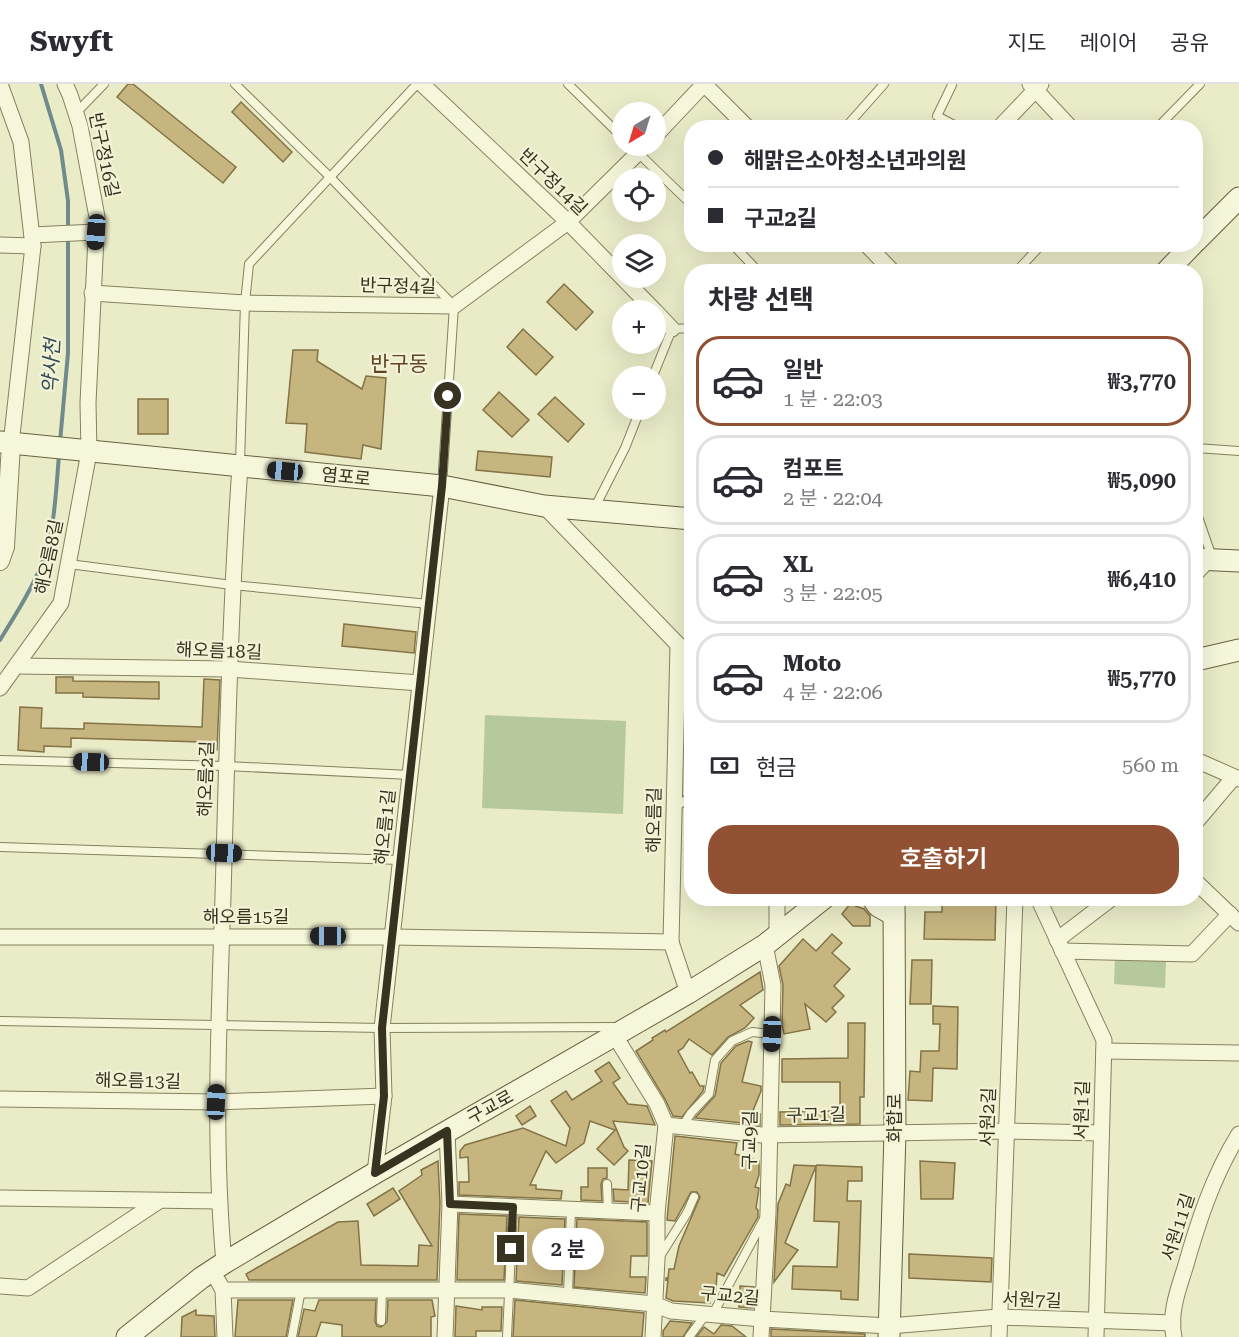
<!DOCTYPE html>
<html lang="ko">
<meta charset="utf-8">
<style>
:root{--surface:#fff;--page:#f7f7f7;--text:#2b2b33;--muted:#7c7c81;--line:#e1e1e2;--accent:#915132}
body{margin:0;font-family:"Roboto Serif","Noto Sans KR",serif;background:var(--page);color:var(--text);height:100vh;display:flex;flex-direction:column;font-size:22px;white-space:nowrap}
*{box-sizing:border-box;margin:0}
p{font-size:20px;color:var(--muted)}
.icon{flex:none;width:33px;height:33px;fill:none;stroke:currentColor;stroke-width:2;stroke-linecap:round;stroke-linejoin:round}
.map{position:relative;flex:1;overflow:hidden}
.panel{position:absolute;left:684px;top:180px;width:519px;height:642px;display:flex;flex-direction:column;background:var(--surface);border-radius:24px;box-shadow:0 6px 24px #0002}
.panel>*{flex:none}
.hud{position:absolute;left:684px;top:36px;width:519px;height:132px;border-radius:24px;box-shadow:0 6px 24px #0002;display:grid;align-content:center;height:132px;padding:0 24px;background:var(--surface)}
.needle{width:39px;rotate:218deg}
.controls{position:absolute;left:612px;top:18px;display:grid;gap:12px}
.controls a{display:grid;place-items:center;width:54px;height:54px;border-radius:50%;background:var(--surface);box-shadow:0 6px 24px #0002;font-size:30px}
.end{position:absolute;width:27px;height:27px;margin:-14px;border:8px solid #373320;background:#fff;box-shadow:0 0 0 3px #fff}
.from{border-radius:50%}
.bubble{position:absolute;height:42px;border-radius:21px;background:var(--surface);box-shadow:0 6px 24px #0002;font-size:20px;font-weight:600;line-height:42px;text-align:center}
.car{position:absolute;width:18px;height:36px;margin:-18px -9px;border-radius:8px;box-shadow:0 0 4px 2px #0007;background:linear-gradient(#222 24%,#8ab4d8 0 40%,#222 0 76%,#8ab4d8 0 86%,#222 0)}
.hud b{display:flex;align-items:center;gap:21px;height:57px;font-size:22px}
.hud b+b{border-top:2px solid var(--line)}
.hud i{width:15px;height:15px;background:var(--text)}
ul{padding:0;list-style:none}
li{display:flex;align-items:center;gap:18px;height:90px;margin:0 12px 9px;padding:0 12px;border:3px solid var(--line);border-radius:24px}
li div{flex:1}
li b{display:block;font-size:22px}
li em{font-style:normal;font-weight:600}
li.on{border-color:var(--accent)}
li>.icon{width:54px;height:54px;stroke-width:1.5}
h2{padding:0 24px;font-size:27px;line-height:72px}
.pay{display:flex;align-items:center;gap:15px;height:66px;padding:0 24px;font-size:22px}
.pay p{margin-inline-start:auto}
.action{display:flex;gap:12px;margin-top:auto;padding:12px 24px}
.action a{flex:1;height:69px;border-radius:24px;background:var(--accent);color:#fff;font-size:24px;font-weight:600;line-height:69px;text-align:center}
header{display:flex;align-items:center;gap:36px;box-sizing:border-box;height:84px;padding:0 30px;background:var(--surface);border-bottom:2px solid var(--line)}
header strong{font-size:28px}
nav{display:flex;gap:33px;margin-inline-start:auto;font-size:21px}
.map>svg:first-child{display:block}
</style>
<header>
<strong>Swyft</strong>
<nav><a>지도</a><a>레이어</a><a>공유</a></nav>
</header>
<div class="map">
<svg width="1239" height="1253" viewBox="0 0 1239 1253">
<rect width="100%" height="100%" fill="#eaebc7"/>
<g fill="#b5c99c">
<polygon points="485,631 626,637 623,730 482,724"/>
<polygon points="1115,874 1166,877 1165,904 1114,900"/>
</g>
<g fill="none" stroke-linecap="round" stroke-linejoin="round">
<g stroke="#6f8b8d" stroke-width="4">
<polyline points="41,0 61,66 68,117 68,145"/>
<polyline points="60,358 68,269 68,152"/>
<path d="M 0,556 C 16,530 32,505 43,477 C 55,444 56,406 59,371"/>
</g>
</g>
<g fill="#c7b580" stroke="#837345" stroke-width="1.5">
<polygon points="128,0 133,0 236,83 223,99 117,13"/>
<polygon points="241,18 292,68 283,78 232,28"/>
<polygon points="564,200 593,228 576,246 547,218"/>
<polygon points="523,245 553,273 536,291 507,263"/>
<polygon points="293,266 318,266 317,277 362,305 366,292 386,294 381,365 363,361 361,375 305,368 307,340 286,339"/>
<polygon points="499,308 529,336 512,353 483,326"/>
<polygon points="555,313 584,340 568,358 538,330"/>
<rect x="138" y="315" width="30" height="35"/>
<polygon points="478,367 552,373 550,393 476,386"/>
<polygon points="344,540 416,548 414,569 342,562"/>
<polygon points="56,593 73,593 73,597 159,598 159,615 83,613 83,609 56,609"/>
<polygon points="204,595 220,596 217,666 201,665 201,658 71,654 71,663 44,662 44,668 18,666 20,623 42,624 41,644 84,645 84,639 202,643"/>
<polygon points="942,814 996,814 995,856 924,855 925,828 942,828"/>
<polygon points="850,820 864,825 870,832 870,842 853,842 842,830"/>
<polygon points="832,850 842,859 832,869 850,885 834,902 844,912 832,924 836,928 826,938 805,920 810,945 784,950 782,941 783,901 779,882 803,855 816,867"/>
<polygon points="912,876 932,876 931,920 910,920"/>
<polygon points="760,888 763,906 740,921 754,934 745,944 728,953 712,971 689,955 683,964 678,967 690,989 692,988 700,1002 704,1002 703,1007 682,1033 673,1032 665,1015 636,967 653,956 652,954 665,946 666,948"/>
<polygon points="933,922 958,923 957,985 933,984 932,1017 908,1016 910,987 920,988 921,967 939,967 940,940 933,940"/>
<polygon points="848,939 865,939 864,1013 860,1013 860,1040 780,1041 780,1028 840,1027 840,998 782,998 782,975 848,974"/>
<polygon points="748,957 752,958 742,998 761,1002 761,1007 752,1029 760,1030 760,1041 695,1034 715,1012 721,979 736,962"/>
<polygon points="609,978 620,994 613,999 628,1020 647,1022 655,1041 613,1037 624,1063 628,1067 614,1081 597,1065 615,1046 590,1037 584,1059 556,1079 546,1067 530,1101 536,1101 536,1105 562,1107 561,1115 459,1111 459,1098 469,1098 468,1073 460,1074 460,1067 465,1061 523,1044 566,1062 570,1044 551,1017 566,1007 572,1016 602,997 595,987"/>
<polygon points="530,1022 536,1032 522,1041 516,1032"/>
<polygon points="675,1052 737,1059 735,1070 759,1077 759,1091 755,1103 759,1104 756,1124 758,1126 758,1133 724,1192 717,1189 716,1206 711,1206 710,1219 673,1217 666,1214 668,1195 666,1196 666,1194 668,1194 669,1185 674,1185 679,1162 700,1113 697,1108 691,1108 675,1137 667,1136"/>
<polygon points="629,1076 652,1077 648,1119 614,1117 613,1105 628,1106"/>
<polygon points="438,1077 440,1119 437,1196 249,1196 246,1190 338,1138 358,1137 361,1181 418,1182 419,1161 432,1162 399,1107 422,1091 421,1086"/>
<polygon points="920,1077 955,1079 953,1115 921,1115"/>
<polygon points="794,1081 816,1082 785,1159 798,1166 774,1198 778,1120 786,1100 790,1102"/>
<polygon points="817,1081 862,1083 862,1097 848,1097 847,1117 861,1117 858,1216 841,1215 841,1207 792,1205 793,1182 837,1183 839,1138 814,1137 816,1082"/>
<polygon points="588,1084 607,1084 607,1094 603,1095 601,1100 602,1117 581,1116 581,1103 588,1103"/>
<polygon points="393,1104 400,1115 374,1132 367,1120"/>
<polygon points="459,1130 507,1132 504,1196 457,1196"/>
<polygon points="519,1133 565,1135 562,1201 516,1197"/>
<polygon points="577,1135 647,1138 647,1172 631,1172 630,1193 646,1193 645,1209 574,1203"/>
<polygon points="909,1170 992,1174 991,1198 909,1194"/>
<polygon points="740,1202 754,1203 753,1224 739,1223"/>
<polygon points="238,1216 293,1216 286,1253 235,1253"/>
<polygon points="319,1216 376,1216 375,1237 377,1242 381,1243 387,1238 388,1216 432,1216 435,1232 431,1233 431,1253 342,1253 342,1241 321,1238 316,1253 298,1253 304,1225 315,1227"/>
<polygon points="515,1216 644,1229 642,1253 513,1253"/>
<polygon points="456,1222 482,1226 482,1223 502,1223 501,1247 476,1247 476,1253 455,1253"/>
<polygon points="196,1226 196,1231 214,1232 215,1253 181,1253 182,1233"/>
<polygon points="670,1237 692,1239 683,1253 663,1253 663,1247"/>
<polygon points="721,1241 732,1242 746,1253 696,1253 704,1243 714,1250"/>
<polygon points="771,1245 865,1250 865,1253 771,1253"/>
</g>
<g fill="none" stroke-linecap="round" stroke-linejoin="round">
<defs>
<g id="service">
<polyline points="235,0 330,93 454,222 442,401"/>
<polyline points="568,0 622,53"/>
<polyline points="952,1 937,32 960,44"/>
<polyline points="76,29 104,0"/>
<polyline points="845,44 884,0"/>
<polyline points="1157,44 1200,0"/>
<polyline points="631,62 692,121"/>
<polyline points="732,160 759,188"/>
<polyline points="1016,188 1042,160"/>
<polyline points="653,292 672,245 692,244"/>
<polyline points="1196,364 1239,367"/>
<polyline points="240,379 245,219 249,180 417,0"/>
<polyline points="594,425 625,364 640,326"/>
<polyline points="1196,427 1213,476 1196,494"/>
<polyline points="69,480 232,501 429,520"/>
<polyline points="0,676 226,682 410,691"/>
<polyline points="675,723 692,712"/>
<polyline points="0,763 401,776"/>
<polyline points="0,937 382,944 618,943"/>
<polyline points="682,1043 691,1029 709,1010 715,976 732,957 752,948 772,950"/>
<polyline points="607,1100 608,1128"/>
<polyline points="660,1172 687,1129 694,1113"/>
<polyline points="568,1211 571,1126"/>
<polyline points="713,1230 764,1135"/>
<polyline points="381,1237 382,1207"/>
<polyline points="292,1253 301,1206"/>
<polyline points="507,1253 513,1123"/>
<polyline points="689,1253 706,1230"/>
</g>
<g id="minor">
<polyline points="0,0 21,58 33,162 11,360"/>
<polyline points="422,0 568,138 654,226"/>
<polyline points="704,0 748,44"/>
<polyline points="1030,0 1071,44"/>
<polyline points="999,44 1041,0"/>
<polyline points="656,51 704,0"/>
<polyline points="32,151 96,148"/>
<polyline points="866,160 893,188"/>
<polyline points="0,161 33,162"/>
<polyline points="92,209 245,219 454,222 568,138 645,62"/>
<polyline points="656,228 672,245"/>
<polyline points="544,422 692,575"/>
<polyline points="678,561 671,858 688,909"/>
<polyline points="16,582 229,585 420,599"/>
<polyline points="0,604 61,519 89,368 88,319 97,133 80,42 70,11 65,0"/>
<polyline points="1196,676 1239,695"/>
<polyline points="1196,738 1234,693"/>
<polyline points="1196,798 1239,839"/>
<polyline points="777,814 777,852"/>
<polyline points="1038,814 1104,956 1096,1253"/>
<polyline points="0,853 392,853 671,858"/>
<polyline points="1057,856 1112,814"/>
<polyline points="1062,867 1192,870 1230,830"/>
<polyline points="615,952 657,1020 666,1041 657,1129 657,1175 653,1253"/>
<polyline points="1104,967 1239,969"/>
<polyline points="0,1015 216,1018 384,1012"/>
<polyline points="666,1041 762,1051 1008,1047 1101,1049"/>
<polyline points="375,1089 384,1012 382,944 442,402"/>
<polyline points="0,1114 219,1117"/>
<polyline points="450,1120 657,1129"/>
<path d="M 224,1179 C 213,1057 219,935 223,812 C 227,669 230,526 240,382"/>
<polyline points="218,1197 223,1206 225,1253"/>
<polyline points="0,1202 28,1204 159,1117"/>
<polyline points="223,1206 509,1206 654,1220 671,1227 762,1235 889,1242 999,1233 1173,1239"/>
<polyline points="445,1253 450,1120 447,1047"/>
<polyline points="761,1253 768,1129 773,901 765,861"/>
<polyline points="999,1253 1015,814"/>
<path d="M 1174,1253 C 1169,1230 1178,1206 1185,1184 C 1198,1138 1213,1092 1239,1050"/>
</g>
<polyline id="tertiary" points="0,477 5,463 11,360"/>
<g id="secondary">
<polyline points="1196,157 1239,114"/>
<polyline points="1166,188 1193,160"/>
<polyline points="0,358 442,402 544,422 692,435"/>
<polyline points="1196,475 1239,477"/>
<polyline points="1196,576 1239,566"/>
<polyline points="872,814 878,822 894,831"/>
<polyline points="127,1253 201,1194 224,1179 375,1089 688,909 765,861 824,814"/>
<polyline points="889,1253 895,1049 894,814"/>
</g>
</defs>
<use href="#service" stroke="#86815e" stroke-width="10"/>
<use href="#minor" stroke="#86815e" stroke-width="17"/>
<use href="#tertiary" stroke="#86815e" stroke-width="20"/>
<use href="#secondary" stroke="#686141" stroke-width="23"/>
<use href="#service" stroke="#f6f7da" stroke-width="8"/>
<use href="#minor" stroke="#f6f7da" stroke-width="15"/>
<use href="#tertiary" stroke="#f6f7da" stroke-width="18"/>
<use href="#secondary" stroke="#f6f7da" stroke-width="21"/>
</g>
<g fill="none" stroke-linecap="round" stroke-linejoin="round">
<polyline stroke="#373320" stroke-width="8" points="448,312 442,402 382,944 384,1012 375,1089 447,1047 450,1120 513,1123 511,1165"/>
</g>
<g text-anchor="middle" stroke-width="4.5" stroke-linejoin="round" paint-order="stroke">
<g font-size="18" fill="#373320" stroke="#f2f3d6">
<text transform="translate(104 71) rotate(78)" y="6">반구정16길</text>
<text transform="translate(553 98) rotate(44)" y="6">반구정14길</text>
<text transform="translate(398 202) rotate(1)" y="6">반구정4길</text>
<text transform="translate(346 393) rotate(6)" y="6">염포로</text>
<text transform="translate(49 473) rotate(-78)" y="6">해오름8길</text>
<text transform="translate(219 567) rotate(2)" y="6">해오름18길</text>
<text transform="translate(206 695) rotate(-88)" y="6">해오름2길</text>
<text transform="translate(654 736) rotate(-89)" y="6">해오름길</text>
<text transform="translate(385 743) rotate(-84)" y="6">해오름1길</text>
<text x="246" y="839">해오름15길</text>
<text transform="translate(138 997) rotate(1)" y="6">해오름13길</text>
<text transform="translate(490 1023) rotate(-29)" y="6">구교로</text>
<text transform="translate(1082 1026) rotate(-88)" y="6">서원1길</text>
<text transform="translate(816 1031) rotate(-1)" y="6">구교1길</text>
<text transform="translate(988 1033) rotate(-88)" y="6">서원2길</text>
<text transform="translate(895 1034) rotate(-90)" y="6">화합로</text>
<text transform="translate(750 1056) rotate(-89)" y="6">구교9길</text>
<text transform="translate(641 1094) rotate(-85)" y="6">구교10길</text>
<text transform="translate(1178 1143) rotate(-72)" y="6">서원11길</text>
<text transform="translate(730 1212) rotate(5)" y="6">구교2길</text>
<text transform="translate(1032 1216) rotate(2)" y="6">서원7길</text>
</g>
<g font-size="20" font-style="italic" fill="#314c56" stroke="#f2f3d6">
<text transform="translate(51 282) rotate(-87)" y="7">약사천</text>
</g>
<g font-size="21" fill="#614523" stroke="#f2f3d6">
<text x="399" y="287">반구동</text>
</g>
</g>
</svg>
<div class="controls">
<a><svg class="needle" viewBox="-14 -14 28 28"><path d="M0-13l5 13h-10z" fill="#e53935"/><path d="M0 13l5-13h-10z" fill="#7c7c81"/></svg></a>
<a><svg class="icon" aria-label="locate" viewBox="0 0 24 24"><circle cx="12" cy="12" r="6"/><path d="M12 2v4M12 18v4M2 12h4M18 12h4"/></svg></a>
<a><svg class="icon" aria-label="layers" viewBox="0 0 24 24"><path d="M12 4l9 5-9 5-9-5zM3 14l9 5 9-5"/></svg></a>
<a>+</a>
<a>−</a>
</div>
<i class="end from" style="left:448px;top:312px"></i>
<i class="end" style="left:511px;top:1165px"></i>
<div class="bubble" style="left:532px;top:1144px;width:72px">2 분</div>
<i class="car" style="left:96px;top:148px;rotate:184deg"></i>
<i class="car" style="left:285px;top:387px;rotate:275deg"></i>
<i class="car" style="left:91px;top:678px;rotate:272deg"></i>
<i class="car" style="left:224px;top:769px;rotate:92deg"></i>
<i class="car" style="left:328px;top:852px;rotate:270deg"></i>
<i class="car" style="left:772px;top:950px;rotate:182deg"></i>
<i class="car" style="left:216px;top:1018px;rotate:2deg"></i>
<div class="hud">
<b><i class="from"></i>해맑은소아청소년과의원</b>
<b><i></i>구교2길</b>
</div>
<section class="panel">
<h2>차량 선택</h2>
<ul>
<li class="on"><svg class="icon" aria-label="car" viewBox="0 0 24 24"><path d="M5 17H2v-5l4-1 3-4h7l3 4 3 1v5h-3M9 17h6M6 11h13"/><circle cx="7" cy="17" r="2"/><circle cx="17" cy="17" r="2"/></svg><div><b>일반</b><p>1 분 · 22:03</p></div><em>₩3,770</em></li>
<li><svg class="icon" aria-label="car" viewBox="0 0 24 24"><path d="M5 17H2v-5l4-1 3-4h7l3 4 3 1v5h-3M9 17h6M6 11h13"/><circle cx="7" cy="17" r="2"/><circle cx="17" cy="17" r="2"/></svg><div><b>컴포트</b><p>2 분 · 22:04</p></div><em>₩5,090</em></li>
<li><svg class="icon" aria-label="car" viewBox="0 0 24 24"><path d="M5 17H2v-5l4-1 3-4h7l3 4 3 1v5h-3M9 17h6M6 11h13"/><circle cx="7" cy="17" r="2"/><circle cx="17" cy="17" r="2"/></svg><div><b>XL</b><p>3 분 · 22:05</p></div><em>₩6,410</em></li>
<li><svg class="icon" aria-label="car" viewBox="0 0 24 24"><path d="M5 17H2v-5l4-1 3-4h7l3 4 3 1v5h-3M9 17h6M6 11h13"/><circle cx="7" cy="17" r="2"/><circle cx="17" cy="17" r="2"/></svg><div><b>Moto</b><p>4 분 · 22:06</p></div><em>₩5,770</em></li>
</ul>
<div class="pay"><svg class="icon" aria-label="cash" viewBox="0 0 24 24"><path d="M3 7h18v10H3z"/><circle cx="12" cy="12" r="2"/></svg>현금<p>560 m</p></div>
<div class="action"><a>호출하기</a></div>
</section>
</div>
